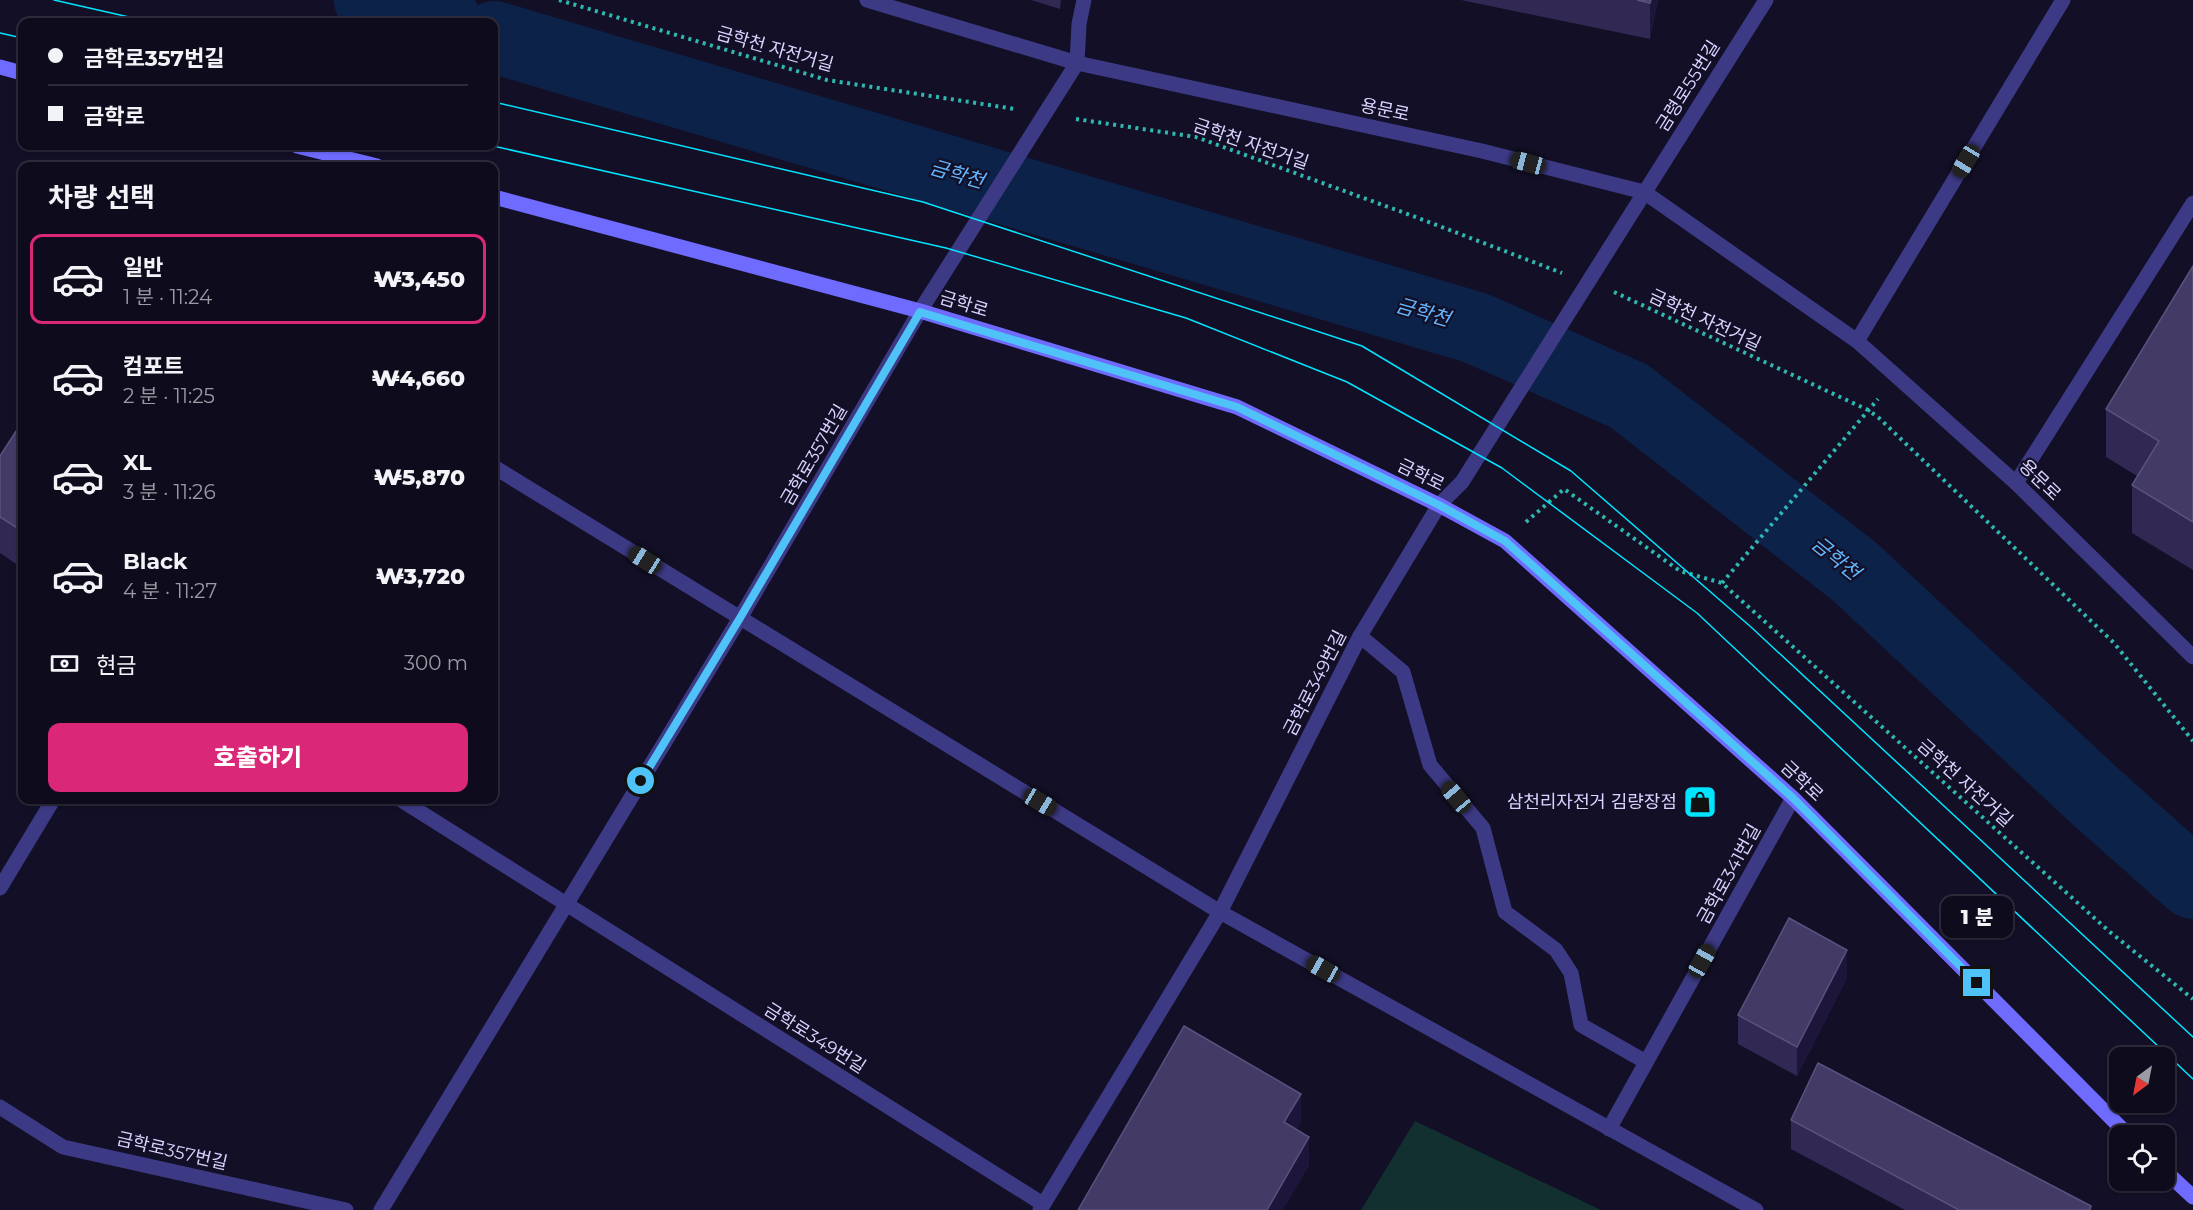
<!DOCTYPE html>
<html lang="ko">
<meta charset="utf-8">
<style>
:root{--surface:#0e0b1c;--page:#1c1929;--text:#f1f3f6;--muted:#9b9ba3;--line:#2e2b3b;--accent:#db2777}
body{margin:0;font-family:Montserrat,"Noto Sans KR",sans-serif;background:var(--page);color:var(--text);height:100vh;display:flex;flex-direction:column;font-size:22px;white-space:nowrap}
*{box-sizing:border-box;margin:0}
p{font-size:20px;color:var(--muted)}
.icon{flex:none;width:33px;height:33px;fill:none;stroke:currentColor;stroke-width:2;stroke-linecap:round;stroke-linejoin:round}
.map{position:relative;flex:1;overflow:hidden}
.panel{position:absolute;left:18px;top:162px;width:480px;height:642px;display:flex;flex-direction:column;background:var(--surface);border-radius:12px;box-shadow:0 2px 4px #0004,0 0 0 2px var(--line)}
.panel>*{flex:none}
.top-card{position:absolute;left:18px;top:18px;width:480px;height:132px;border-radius:12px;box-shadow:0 2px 4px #0004,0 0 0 2px var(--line);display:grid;align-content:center;height:132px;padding:0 30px;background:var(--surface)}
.needle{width:39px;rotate:212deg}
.controls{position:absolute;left:2109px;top:1047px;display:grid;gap:12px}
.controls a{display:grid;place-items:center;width:66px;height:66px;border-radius:12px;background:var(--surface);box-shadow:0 2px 4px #0004,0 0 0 2px var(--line);font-size:30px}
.end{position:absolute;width:27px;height:27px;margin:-14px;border:8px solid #4fc3f7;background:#111;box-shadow:0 0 0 3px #111}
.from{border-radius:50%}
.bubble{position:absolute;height:42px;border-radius:12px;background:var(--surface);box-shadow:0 2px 4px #0004,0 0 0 2px var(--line);font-size:20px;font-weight:800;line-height:42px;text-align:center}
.car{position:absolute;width:18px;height:36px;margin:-18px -9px;border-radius:8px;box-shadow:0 0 4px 2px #0007;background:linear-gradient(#222 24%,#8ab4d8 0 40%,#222 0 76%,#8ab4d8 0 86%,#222 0)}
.top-card b{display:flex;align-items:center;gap:21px;height:57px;font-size:22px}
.top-card b+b{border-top:2px solid var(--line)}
.top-card i{width:15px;height:15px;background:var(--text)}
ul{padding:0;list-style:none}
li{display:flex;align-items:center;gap:18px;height:90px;margin:0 12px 9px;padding:0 18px;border:3px solid transparent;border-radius:12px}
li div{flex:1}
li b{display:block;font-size:22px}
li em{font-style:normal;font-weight:800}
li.on{border-color:var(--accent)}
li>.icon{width:54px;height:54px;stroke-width:1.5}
h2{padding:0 30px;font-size:27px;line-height:72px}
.pay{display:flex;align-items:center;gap:15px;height:66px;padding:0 30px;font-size:22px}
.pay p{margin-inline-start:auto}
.action{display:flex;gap:12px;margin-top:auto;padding:12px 30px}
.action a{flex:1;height:69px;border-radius:12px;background:var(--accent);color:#fff;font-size:24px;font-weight:800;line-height:69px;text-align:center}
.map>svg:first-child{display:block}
</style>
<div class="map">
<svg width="2193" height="1210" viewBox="0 0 2193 1210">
<rect width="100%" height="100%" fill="#130f26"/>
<polygon fill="#12302f" points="1415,1121 1601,1210 1361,1210"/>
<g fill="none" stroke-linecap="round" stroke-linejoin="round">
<g stroke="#0c2248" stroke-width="72">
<polyline points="370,0 446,22"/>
<polyline points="494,37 1476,328 1629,396 1855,572 2097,798 2193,883"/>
</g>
<g stroke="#2fb8b0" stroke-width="4" stroke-dasharray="3 4.5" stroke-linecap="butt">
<polyline points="559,0 827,80 1015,109"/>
<polyline points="1076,119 1196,137 1413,216 1562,273"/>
<polyline points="1614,292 1868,410 1879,418 2114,643 2193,741"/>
<polyline points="1526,522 1564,489 1680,571 1722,583 2110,932 2193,999"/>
<polyline points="1722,583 1878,399"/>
</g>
<g stroke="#3d3a85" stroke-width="15">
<polyline points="867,0 1077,63 1482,151 1644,192 1857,341 2016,483 2193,657"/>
<polyline points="1857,341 2063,0"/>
<polyline points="494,467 1220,912 1756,1210"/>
<polyline points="2016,483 2193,203"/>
<polyline points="1360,636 1403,672 1430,765 1483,828 1505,912 1556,950 1571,973 1581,1025 1646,1062"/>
<polyline points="401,800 1043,1204"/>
<polyline points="0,888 53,800"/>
<polyline points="0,1107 63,1147 346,1210"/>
<polyline points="1609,1129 1793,798"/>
<polyline points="381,1210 740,618 920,311 1077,63 1079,24 1084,0"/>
<polyline points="1040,1210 1220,912 1360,636 1439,505 1462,482 1766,0"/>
</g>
<g stroke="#6f6bff" stroke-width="15">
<polyline points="0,67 22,73"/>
<polyline points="297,146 377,166"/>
<polyline points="494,197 920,311 1237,407 1439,505 1505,541 1793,798 2129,1136"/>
<polyline points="2164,1170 2193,1197"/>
</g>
<g stroke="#00e5ff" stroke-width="1.5">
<polyline points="54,0 151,22"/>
<polyline points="0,33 22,38"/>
<polyline points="494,102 923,202 1362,346 1571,471 1751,627 2193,1037"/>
<polyline points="493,146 946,248 1186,318 1347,382 1502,468 1697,613 2193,1079"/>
</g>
</g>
<g fill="#312854">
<polygon points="1031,0 1061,0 1060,9"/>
<polygon points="1461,0 1658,0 1650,39"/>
<polygon points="2193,266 2193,570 2132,533 2132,485 2137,476 2106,457 2106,409"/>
<polygon points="22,422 22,568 0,553 0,456"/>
<polygon points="1847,978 1797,1076 1738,1044 1738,1015"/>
<polygon points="1791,1120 2091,1210 1905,1210 1791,1149"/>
</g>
<g fill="#1d163a">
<polygon points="1651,0 1658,0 1650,39 1650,3"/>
<polygon points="1847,950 1847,978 1797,1076 1797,1047"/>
<polygon points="1301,1094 1301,1122 1284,1151 1284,1122"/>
<polygon points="1309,1137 1309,1166 1283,1210 1267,1210"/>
</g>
<g fill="#433a66" stroke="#5a527e" stroke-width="1.5">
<polygon points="1637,0 1651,0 1650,3"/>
<polygon points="2193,266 2193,522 2132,485 2159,441 2106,409"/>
<polygon points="22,422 22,531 0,517 0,456"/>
<polygon points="1789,918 1847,950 1797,1047 1738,1015"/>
<polygon points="1184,1026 1301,1094 1284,1122 1309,1137 1267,1210 1078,1210"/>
<polygon points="1818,1063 2091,1206 2090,1210 1959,1210 1791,1120"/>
</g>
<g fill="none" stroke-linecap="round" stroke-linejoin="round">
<polyline stroke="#4fc3f7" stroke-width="8" points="641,781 740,618 920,312 1237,407 1439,505 1505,541 1793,798 1977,983"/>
</g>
<defs>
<symbol id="shop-square" viewBox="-11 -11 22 22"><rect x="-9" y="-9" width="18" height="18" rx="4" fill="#00e5ff" stroke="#130f26"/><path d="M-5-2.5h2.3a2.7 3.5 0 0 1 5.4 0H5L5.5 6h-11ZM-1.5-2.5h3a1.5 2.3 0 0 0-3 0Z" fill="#111"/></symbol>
</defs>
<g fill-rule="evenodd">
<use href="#shop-square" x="1681" y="783" width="38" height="38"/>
</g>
<g text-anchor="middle" stroke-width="4.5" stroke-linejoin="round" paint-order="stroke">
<g font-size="18" fill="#d9d4ff" stroke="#130f26">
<text transform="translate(775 49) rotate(16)" y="6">금학천 자전거길</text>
<text transform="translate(1688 86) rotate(-58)" y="6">금령로55번길</text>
<text transform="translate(1385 110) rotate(12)" y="6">용문로</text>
<text transform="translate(1251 144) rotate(19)" y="6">금학천 자전거길</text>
<text transform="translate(964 304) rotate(17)" y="6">금학로</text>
<text transform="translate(1705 320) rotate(25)" y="6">금학천 자전거길</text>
<text transform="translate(814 455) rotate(-60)" y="6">금학로357번길</text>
<text transform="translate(1421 475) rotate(26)" y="6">금학로</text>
<text transform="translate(2040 480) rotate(44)" y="6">용문로</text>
<text transform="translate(1315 683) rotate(-63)" y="6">금학로349번길</text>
<text transform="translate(1802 781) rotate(43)" y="6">금학로</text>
<text transform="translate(1965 783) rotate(42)" y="6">금학천 자전거길</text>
<text transform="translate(1729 874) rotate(-61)" y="6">금학로341번길</text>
<text transform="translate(815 1038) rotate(32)" y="6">금학로349번길</text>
<text transform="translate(172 1151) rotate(13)" y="6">금학로357번길</text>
</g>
<g font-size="18" fill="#d9d4ff" stroke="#130f26" text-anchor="end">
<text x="1677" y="808">삼천리자전거 김량장점</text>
</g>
<g font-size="20" font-style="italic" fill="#62b6ff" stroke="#130f26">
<text transform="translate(957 174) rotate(16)" y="7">금학천</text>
<text transform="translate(1423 312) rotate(16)" y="7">금학천</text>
<text transform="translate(1836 558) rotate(39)" y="7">금학천</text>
</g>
</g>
</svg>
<div class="controls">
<a><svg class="needle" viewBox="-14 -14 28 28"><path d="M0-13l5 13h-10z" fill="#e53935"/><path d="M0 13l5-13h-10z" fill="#9b9ba3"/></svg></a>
<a><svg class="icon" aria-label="locate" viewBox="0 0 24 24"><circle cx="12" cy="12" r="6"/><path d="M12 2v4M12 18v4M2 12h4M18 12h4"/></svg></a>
</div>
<i class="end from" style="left:641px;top:781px"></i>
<i class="end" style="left:1977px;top:983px"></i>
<div class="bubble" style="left:1941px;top:896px;width:72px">1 분</div>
<i class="car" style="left:1966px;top:161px;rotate:211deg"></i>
<i class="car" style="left:1528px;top:163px;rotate:285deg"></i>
<i class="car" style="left:645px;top:560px;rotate:302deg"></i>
<i class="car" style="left:1456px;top:797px;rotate:320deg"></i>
<i class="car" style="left:1040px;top:802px;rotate:121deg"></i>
<i class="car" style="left:1702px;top:961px;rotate:29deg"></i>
<i class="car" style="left:1323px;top:969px;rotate:299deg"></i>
<div class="top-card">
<b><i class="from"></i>금학로357번길</b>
<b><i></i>금학로</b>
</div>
<section class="panel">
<h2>차량 선택</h2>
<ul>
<li class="on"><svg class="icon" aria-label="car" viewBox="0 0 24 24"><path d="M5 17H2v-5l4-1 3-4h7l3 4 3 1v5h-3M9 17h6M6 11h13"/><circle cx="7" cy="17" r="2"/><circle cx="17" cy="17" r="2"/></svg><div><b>일반</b><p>1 분 · 11:24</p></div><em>₩3,450</em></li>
<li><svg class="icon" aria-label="car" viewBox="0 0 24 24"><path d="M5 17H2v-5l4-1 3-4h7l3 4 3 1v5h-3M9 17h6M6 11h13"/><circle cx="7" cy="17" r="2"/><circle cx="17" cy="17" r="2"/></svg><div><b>컴포트</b><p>2 분 · 11:25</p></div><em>₩4,660</em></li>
<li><svg class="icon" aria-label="car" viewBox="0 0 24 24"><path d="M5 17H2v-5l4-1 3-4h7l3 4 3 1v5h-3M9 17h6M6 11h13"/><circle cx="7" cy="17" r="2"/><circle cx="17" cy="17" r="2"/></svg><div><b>XL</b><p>3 분 · 11:26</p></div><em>₩5,870</em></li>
<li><svg class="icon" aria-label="car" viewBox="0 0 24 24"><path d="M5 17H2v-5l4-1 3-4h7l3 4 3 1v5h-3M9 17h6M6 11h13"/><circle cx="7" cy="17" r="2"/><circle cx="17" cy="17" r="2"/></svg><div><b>Black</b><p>4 분 · 11:27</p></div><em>₩3,720</em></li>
</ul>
<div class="pay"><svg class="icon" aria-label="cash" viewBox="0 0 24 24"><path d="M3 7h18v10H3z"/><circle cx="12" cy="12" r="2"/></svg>현금<p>300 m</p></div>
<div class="action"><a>호출하기</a></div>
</section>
</div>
